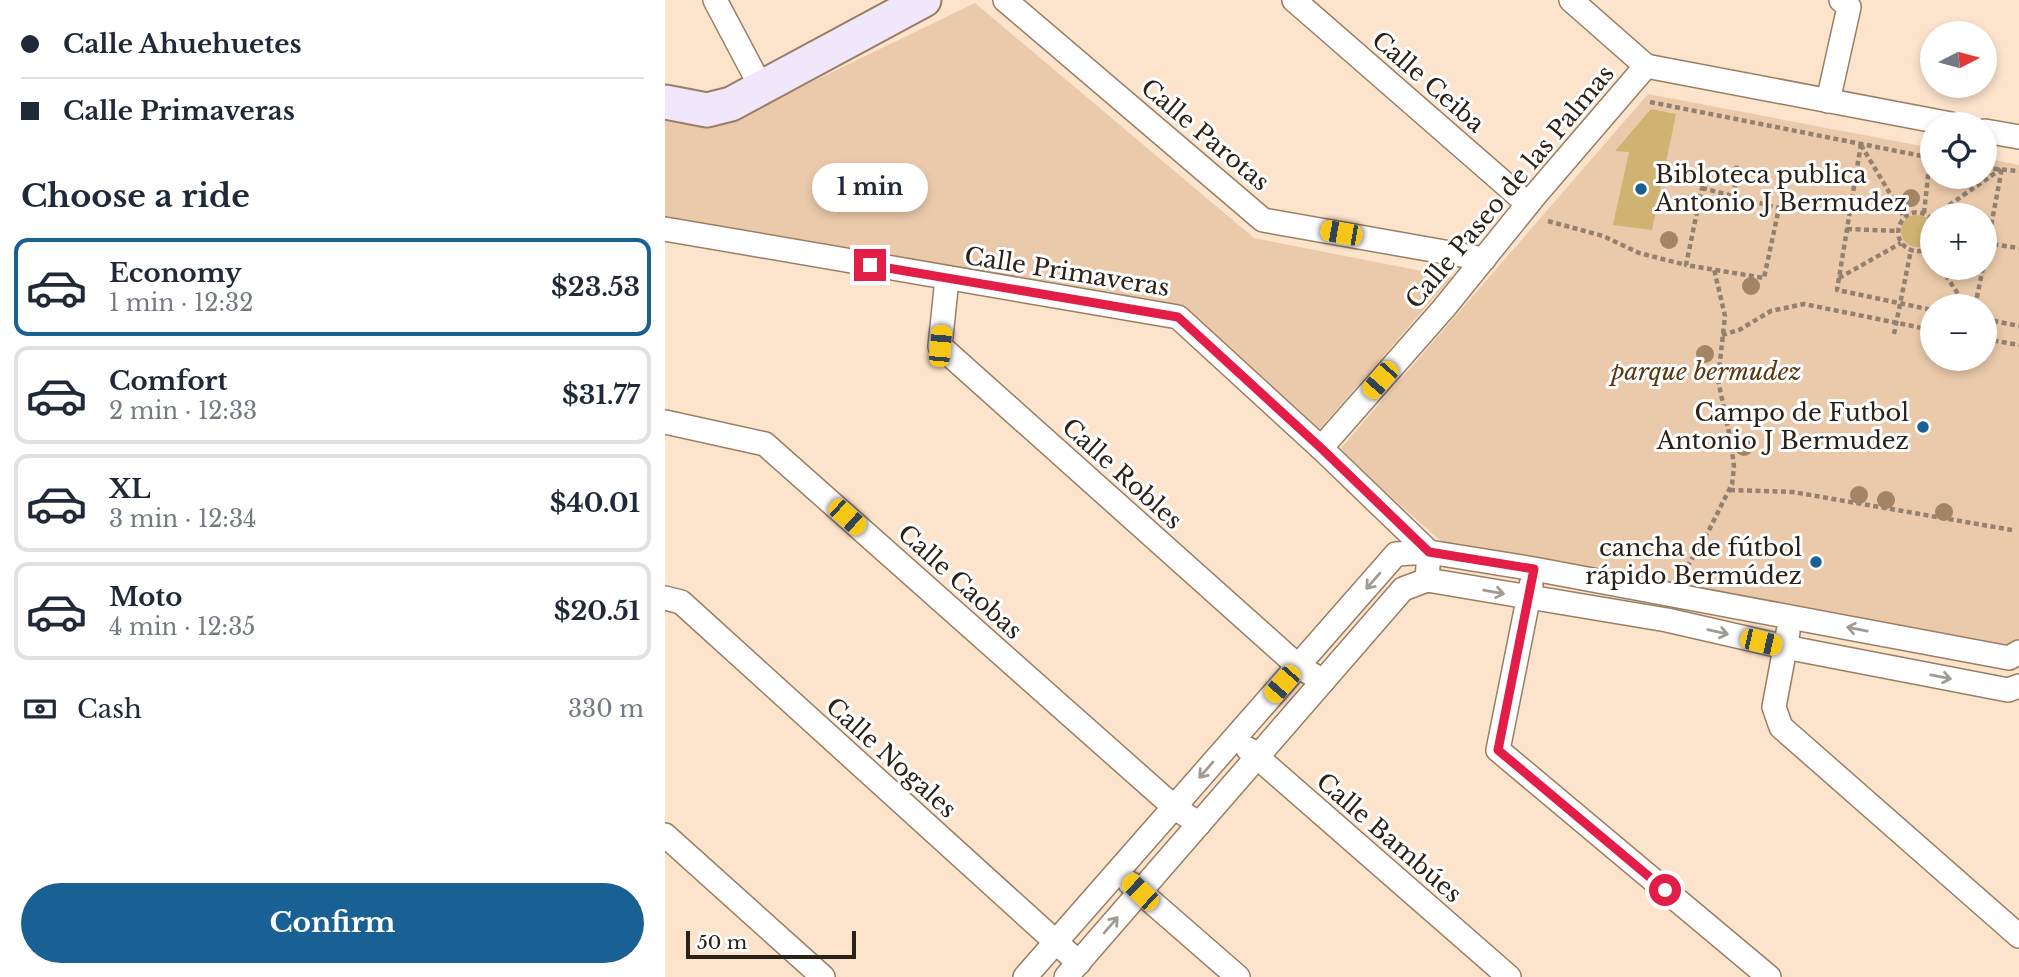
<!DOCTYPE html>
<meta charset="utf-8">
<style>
:root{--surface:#fff;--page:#f2f2f3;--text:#1f2937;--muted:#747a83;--line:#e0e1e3;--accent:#196094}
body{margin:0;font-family:"Libre Baskerville",serif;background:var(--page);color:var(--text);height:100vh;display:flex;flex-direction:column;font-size:26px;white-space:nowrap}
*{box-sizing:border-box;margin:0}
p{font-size:23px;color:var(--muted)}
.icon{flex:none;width:38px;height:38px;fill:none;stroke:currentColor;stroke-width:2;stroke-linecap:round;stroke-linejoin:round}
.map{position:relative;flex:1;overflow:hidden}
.side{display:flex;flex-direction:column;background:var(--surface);width:665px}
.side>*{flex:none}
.hud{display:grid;align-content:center;height:154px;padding:0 21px;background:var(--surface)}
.needle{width:46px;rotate:84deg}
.controls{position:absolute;left:1255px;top:21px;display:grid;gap:14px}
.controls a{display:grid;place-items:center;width:77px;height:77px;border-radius:50%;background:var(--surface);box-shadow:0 4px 10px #0003;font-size:35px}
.scale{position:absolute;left:21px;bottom:18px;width:170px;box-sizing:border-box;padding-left:7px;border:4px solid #2c2116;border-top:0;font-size:19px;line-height:24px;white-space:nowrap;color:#2c2116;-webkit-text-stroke:5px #fff;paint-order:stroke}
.end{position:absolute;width:32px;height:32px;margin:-16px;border:9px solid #e11d48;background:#fff;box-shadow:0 0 0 4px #fff}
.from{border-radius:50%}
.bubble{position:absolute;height:49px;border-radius:24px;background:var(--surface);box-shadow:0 4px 10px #0003;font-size:23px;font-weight:700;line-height:49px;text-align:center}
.car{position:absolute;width:21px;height:42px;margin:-21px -10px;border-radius:9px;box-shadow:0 0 5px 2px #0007;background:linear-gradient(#f5c518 24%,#345 0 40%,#f5c518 0 76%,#345 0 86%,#f5c518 0)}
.hud b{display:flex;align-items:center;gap:24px;height:66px;font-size:26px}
.hud b+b{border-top:2px solid var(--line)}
.hud i{width:18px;height:18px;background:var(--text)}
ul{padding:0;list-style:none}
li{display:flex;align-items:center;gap:21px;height:98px;margin:0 14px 10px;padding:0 7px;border:4px solid var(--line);border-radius:14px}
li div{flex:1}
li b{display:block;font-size:26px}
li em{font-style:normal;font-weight:700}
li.selected{border-color:var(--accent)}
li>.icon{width:63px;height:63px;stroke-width:1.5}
h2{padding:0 21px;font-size:32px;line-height:84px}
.pay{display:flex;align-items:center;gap:18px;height:77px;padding:0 21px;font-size:26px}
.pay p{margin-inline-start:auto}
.action{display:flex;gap:14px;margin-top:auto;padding:14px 21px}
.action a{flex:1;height:80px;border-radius:42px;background:var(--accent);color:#fff;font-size:28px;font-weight:700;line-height:80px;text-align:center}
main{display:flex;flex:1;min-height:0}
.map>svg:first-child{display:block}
</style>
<main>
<section class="side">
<div class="hud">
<b><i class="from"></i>Calle Ahuehuetes</b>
<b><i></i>Calle Primaveras</b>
</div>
<h2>Choose a ride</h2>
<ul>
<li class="selected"><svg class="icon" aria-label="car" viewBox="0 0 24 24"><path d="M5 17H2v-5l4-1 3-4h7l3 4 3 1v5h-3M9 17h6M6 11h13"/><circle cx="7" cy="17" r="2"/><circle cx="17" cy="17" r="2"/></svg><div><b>Economy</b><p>1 min · 12:32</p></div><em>$23.53</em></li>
<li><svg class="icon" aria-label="car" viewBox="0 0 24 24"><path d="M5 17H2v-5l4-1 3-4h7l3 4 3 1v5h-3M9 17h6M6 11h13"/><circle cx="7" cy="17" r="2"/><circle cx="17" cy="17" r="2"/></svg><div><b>Comfort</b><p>2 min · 12:33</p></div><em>$31.77</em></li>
<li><svg class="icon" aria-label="car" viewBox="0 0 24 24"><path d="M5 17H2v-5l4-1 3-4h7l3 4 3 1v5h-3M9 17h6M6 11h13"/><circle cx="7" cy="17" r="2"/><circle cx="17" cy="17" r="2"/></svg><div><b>XL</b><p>3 min · 12:34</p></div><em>$40.01</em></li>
<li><svg class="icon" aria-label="car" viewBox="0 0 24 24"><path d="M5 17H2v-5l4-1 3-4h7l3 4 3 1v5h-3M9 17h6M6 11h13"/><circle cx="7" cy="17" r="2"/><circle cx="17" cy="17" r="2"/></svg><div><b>Moto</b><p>4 min · 12:35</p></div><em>$20.51</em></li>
</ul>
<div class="pay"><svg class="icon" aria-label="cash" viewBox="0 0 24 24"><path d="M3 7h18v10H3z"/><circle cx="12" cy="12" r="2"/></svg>Cash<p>330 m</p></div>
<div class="action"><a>Confirm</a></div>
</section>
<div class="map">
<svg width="1354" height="977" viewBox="0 0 1354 977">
<rect width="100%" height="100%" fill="#fce3cc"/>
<g fill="#ebcaab" fill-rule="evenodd">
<polygon points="310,3 589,238 787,277 653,431 527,326 0,229 0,120 40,128 68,120"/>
<path d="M 983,94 L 1267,148 L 1267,177 L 1320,177 L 1320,158 L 1354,165 L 1354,642 L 1337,660 L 793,556 L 683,459 L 676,448 ZM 1267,215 L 1320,215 L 1320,268 L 1267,268 ZM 1267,306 L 1320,306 L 1320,359 L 1267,359 Z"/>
</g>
<g fill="#d0b373">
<polygon points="986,109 1011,114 987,230 948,225 964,152 950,151"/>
<circle cx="1252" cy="231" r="16"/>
</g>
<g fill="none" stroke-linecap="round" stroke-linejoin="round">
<defs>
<g id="street">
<polyline points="50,0 96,87"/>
<polyline points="340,0 598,220 819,259"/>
<polyline points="629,0 863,204"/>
<polyline points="906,0 981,66"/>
<polyline points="981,66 1286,124"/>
<polyline points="1163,101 1184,7 1176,0"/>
<polyline points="1320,131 1354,137"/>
<polyline points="0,229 513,317 656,448 764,552 762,580"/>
<polyline points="282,279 275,346 633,666 658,681"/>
<polyline points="0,422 100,444 509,807 534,824"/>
<polyline points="656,448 779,308 872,193 981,66"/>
<polyline points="762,580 1002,620 1120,647 1343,690 1354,686"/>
<polyline points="866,585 833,750 1104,977"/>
<polyline points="0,598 16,602 414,963"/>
<polyline points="1123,632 1109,707 1116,727 1354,936"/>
<polyline points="583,749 844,977"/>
<polyline points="0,835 158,977"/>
<polyline points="465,883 573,977"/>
<polyline points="360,977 731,554 764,552 869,569 1344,658 1354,652"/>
<polyline points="401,977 738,589 762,580"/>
</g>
<polyline id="secondary" points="0,102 42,110 66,104 259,0"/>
</defs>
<use href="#street" stroke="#997e63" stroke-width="26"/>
<use href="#secondary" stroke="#997e63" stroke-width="37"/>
<g stroke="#938170" stroke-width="4.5" stroke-dasharray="5 3.5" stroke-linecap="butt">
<polyline points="985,102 1267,158"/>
<polyline points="1196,144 1172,290 1267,310"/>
<polyline points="1196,145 1239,217"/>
<polyline points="1320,168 1354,171"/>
<polygon points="1037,188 1114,208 1099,278 1021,265"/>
<polyline points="1069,196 1072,163"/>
<polyline points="1259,213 1265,158"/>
<polyline points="1270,215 1336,169"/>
<path d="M 1267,219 C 1241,196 1218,239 1246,250 C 1254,253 1261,250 1267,245"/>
<polyline points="883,221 938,236 974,253 1021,265"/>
<polyline points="1182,229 1233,231"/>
<polyline points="1320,243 1354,248"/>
<polyline points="1320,258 1337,168"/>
<polyline points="1276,268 1301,306"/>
<polyline points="1174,278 1236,243"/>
<polyline points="1310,306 1318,268"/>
<polyline points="1320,319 1354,326"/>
<polyline points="1229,334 1246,250"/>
<polyline points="1057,335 1074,330 1106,311 1139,304 1267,330"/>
<polyline points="1320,339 1354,345"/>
<polyline points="1065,490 1128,492 1347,530"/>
<polyline points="1018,574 1044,530 1067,484 1069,467 1066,442 1053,380 1060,316 1049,269"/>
</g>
<use href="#street" stroke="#fff" stroke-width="23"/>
<use href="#secondary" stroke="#f0e8fa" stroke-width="33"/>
</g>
<g fill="#a38565">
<circle cx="1246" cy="198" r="9"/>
<circle cx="1004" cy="240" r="9"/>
<circle cx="1086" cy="286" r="9"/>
<circle cx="1040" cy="354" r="9"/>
<circle cx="1079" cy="447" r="9"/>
<circle cx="1194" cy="495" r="9"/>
<circle cx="1221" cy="500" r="9"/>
<circle cx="1279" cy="512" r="9"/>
</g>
<defs><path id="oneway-shaft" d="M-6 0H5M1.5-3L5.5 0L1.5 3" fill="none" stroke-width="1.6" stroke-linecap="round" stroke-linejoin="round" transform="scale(1.75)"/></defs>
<g stroke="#a09b96">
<use href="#oneway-shaft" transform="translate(708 581) rotate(131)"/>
<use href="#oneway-shaft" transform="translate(829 592) rotate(10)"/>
<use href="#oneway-shaft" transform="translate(1192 629) rotate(-169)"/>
<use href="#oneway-shaft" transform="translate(1053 632) rotate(13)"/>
<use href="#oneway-shaft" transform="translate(1276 677) rotate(11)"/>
<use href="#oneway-shaft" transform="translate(541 770) rotate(131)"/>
<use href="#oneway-shaft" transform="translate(446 925) rotate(-49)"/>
</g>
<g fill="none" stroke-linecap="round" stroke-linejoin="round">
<polyline stroke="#e11d48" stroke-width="9" points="205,265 513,317 656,448 764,552 869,569 833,750 1000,890"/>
</g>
<g fill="#196094" stroke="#fff" stroke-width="2.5">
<circle cx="976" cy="189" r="7"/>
<circle cx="1258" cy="427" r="7"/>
<circle cx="1151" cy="562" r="7"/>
</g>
<g text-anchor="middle" stroke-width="6" stroke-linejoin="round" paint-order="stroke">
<g font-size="24" fill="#2c2116" stroke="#fff">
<text transform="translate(763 82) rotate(41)" y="8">Calle Ceiba</text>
<text transform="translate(540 135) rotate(40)" y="8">Calle Parotas</text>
<text transform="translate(845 187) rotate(-50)" y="8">Calle Paseo de las Palmas</text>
<text transform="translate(402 272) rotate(9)" y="8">Calle Primaveras</text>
<text transform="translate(457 474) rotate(42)" y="8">Calle Robles</text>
<text transform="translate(295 582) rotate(42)" y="8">Calle Caobas</text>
<text transform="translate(226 758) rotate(42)" y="8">Calle Nogales</text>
<text transform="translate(724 838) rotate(41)" y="8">Calle Bambúes</text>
</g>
<g font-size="24" fill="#2c2116" stroke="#fff" text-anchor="end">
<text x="990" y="183" text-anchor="start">Bibloteca publica<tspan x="990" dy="28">Antonio J Bermudez</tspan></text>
<text x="1244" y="421">Campo de Futbol<tspan x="1244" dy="28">Antonio J Bermudez</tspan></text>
<text x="1137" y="556">cancha de fútbol<tspan x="1137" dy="28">rápido Bermúdez</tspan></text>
</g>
<g font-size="24" font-style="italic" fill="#5a3810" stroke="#fff">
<text x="1041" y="380">parque bermudez</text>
</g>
</g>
</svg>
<div class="controls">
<a><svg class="needle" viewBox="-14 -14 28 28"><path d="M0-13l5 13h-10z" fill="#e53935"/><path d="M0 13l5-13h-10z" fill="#747a83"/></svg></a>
<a><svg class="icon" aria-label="locate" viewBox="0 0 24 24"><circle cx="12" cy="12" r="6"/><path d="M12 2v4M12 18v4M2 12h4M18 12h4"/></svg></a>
<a>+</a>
<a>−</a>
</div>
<div class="scale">50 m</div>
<i class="end from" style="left:1000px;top:890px"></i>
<i class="end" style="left:205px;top:265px"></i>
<div class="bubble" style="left:147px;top:163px;width:116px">1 min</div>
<i class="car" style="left:676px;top:233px;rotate:280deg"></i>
<i class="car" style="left:275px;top:346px;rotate:5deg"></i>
<i class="car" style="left:715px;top:380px;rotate:221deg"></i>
<i class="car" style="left:182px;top:517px;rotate:132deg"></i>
<i class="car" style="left:1096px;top:642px;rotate:103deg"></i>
<i class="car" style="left:617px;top:684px;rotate:221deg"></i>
<i class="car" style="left:475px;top:892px;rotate:314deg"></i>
</div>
</main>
